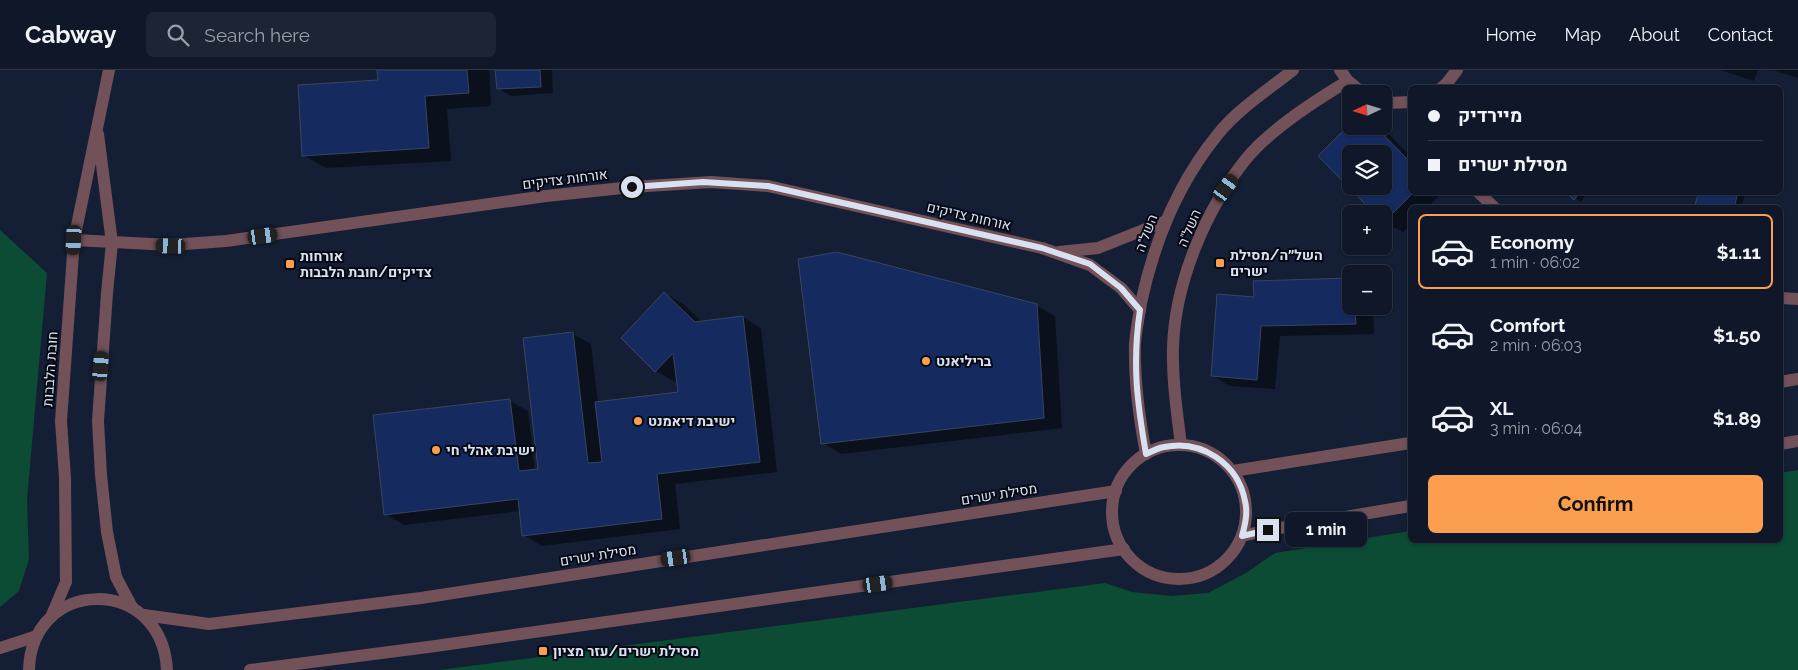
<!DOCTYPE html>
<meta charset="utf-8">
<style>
:root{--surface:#0f1728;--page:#1d2434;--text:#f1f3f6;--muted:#9b9fa8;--line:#2f3645;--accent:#fb9e50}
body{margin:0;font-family:Raleway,Heebo,sans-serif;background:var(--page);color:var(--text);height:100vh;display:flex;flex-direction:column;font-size:19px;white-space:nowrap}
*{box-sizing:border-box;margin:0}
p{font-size:16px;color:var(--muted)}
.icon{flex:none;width:28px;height:28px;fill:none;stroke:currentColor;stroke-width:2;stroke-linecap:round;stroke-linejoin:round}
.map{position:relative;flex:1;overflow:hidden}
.panel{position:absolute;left:1408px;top:135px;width:375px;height:338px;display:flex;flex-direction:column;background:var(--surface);border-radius:8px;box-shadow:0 1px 4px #0004,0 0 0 1px var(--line)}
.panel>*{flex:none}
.banner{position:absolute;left:1408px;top:15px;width:375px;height:110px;border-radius:8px;box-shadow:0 1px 4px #0004,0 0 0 1px var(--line);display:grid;align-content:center;height:110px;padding:0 20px;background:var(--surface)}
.needle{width:32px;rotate:266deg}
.controls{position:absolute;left:1342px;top:15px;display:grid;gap:10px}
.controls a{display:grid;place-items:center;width:50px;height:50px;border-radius:8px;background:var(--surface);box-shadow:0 1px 4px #0004,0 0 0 1px var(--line);font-size:25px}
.end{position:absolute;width:22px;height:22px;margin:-11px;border:6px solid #d9e1f1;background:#111;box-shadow:0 0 0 2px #111}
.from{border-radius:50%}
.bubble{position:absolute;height:35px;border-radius:8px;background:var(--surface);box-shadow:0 1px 4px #0004,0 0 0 1px var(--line);font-size:16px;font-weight:700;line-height:35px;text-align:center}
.car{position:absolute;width:15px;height:30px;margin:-15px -8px;border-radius:6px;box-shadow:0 0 4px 1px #0007;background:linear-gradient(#222 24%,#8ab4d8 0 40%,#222 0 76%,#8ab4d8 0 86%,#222 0)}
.banner b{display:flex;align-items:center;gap:18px;height:48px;font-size:19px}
.banner b+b{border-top:1px solid var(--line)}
.banner i{width:12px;height:12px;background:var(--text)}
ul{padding:9px 0 0;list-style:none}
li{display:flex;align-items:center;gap:15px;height:75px;margin:0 10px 8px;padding:0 10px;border:2px solid transparent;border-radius:8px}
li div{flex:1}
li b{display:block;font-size:19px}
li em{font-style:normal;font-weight:700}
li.current{border-color:var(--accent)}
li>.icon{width:45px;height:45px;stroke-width:1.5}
.action{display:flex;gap:10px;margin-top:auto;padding:10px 20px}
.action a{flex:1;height:58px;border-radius:8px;background:var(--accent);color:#111;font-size:20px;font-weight:700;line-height:58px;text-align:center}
header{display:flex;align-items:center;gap:30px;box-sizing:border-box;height:70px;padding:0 25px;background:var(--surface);border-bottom:1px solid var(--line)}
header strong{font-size:24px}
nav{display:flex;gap:28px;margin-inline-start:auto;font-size:18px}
.search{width:350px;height:45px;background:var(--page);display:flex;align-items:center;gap:12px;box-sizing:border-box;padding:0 18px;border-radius:8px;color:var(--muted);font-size:19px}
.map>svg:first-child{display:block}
</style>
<header>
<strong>Cabway</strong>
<div class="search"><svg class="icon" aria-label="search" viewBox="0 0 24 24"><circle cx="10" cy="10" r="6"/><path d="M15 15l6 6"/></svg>Search here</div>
<nav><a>Home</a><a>Map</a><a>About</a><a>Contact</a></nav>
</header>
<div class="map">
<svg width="1798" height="600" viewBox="0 0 1798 600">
<rect width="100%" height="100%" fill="#141f35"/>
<g fill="#0c4b34">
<polygon points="0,160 47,203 27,430 29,489 19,521 0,537"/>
<polygon points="1798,400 1798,600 439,600 1105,513 1132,522 1172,526 1208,523 1246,503 1275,483 1410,461 1410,470 1780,470 1780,403"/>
</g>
<g fill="#0007" fill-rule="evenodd">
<polygon points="379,0 489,0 491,36 447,39 451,91 326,98 303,85 379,11"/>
<polygon points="497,0 552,0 553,23 511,26 498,18"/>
<polygon points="1721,0 1758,0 1754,11"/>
<polygon points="1774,0 1798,0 1798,8 1776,1"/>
<path d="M 1351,55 L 1351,56 L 1381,56 L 1410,86 L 1410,122 L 1443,122 L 1427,138 L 1410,138 L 1410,155 L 1403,162 L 1384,152 L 1384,144 L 1377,144 L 1320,86 ZM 1351,84 L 1384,84 L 1384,116 L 1351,116 Z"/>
<polygon points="1567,122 1588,122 1581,132"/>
<polygon points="1700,122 1746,122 1741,138 1696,138"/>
<polygon points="1351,209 1351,236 1373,236 1374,264 1280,266 1275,319 1230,316 1212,305 1255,228 1255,212"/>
<polygon points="664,223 683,234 702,252 743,247 761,258 777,402 675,414 680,459 542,476 523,465 521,441 404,455 385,444 510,331 528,341 535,401 539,400 573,264 591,274 598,333 680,323 678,308 675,312 656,301 622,268"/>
<polygon points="1037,236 1055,246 1062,358 841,384 823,373"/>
</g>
<g fill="#152b60" stroke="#38455e" fill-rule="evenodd">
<polygon points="377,0 467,0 469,23 425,26 429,78 302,86 298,15 378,10"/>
<polygon points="495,0 540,0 541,17 497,19"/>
<path d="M 1351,53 L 1351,56 L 1375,56 L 1410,92 L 1410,122 L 1414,122 L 1384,152 L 1384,144 L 1375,144 L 1318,86 ZM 1351,84 L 1384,84 L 1384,116 L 1351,116 Z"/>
<polygon points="1565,122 1580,122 1574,130"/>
<polygon points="1699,122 1738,122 1734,138 1694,138"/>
<polygon points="837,182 1037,234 1044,348 821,374 798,189"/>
<polygon points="1351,208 1351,236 1355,236 1356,254 1261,256 1257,310 1211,306 1217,224 1254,227 1253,211"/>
<polygon points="664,222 695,252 743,246 760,392 657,404 662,449 522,466 518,429 384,445 373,345 510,329 519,401 538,399 523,268 573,262 588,393 602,392 595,332 678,322 673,283 655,302 621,268"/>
</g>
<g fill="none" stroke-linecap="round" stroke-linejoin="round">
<g stroke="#725158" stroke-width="12">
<polyline points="1478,122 1495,138"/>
<polyline points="1780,228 1798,229"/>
</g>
<g stroke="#725158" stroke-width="12">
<polyline points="1340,0 1348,11 1364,24"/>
<polyline points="1441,18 1447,13 1457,0"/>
<polyline points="1384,31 1388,33 1410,32"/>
<polyline points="98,64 112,173 107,223 98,351 101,405 107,462 116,507 132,537"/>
<polyline points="74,170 171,175 226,171 546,126 632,117 711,112 768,116 1042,178 1090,195 1121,218 1140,240"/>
<polyline points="1059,182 1098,178 1166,151"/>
<path d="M 1181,375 C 1177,342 1172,310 1173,277 C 1175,212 1206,139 1246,89 C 1270,60 1316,30 1348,11"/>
<path d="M 1146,384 C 1139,347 1134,311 1135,274 C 1136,260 1139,246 1141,233 C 1154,172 1178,113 1218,64 C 1238,39 1268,20 1293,0"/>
<polyline points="51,547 66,512 65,408 61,351 74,170 109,0"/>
</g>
<g stroke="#725158" stroke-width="12">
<polyline points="1780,312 1798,309"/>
<polyline points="1780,374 1798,371"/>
<circle cx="1179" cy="442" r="67"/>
<polyline points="1233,401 1410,373"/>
<polyline points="1242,466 1268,460 1410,436"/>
<polyline points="144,545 209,554 421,528 1116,421"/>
<polyline points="0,578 37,566"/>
<path d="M 29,600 C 31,507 162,504 167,600"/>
<polyline points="250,600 428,577 1124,479"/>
</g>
</g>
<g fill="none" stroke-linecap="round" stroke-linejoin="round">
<path stroke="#d9e1f1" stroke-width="6" d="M 632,117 L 703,112 L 768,116 L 1042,178 L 1090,194 L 1121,218 L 1140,240 C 1132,293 1137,332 1146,384 C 1152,381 1158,378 1164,377 C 1202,369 1238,394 1245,431 C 1248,443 1245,455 1242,466 L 1268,460"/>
</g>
<g fill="#fb9e50" stroke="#050913" stroke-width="2">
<rect x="1215" y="188" width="10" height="10" rx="2.5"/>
<rect x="285" y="189" width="10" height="10" rx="2.5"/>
<circle cx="926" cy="291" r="5"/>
<circle cx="638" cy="351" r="5"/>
<circle cx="436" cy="380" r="5"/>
<rect x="538" y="576" width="10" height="10" rx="2.5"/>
</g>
<g text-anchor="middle" stroke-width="4" stroke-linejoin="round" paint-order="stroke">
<g font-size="14" fill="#d9e1f1" stroke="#050913">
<text transform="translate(565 109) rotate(-7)" y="5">אורחות צדיקים</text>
<text transform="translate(969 146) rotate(13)" y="5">אורחות צדיקים</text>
<text transform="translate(1189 158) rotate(-67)" y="5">השל”ה</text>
<text transform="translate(1146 163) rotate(-69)" y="5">השל"ה</text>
<text transform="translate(50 299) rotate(-86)" y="5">חובת הלבבות</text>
<text transform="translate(999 424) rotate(-9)" y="5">מסילת ישרים</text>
<text transform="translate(598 485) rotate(-9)" y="5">מסילת ישרים</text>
</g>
<g font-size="14" font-weight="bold" fill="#d9e1f1" stroke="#050913" text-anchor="start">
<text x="1230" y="190">השל״ה/מסילת<tspan x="1230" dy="16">ישרים</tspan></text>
<text x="300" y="191">אורחות<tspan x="300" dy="16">צדיקים/חובת הלבבות</tspan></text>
<text x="936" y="296">בריליאנט</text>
<text x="648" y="356">ישיבת דיאמנט</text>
<text x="446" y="385">ישיבת אהלי חי</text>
<text x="553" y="586">מסילת ישרים/עזר מציון</text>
</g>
</g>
</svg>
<div class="controls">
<a><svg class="needle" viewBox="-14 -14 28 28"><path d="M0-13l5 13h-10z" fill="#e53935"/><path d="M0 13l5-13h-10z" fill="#9b9fa8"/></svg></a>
<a><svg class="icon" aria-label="layers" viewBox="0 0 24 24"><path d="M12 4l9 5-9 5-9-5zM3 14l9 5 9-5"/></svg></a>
<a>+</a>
<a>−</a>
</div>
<i class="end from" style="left:632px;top:117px"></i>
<i class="end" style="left:1268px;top:460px"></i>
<div class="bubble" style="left:1285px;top:442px;width:82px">1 min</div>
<i class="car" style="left:1226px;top:118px;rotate:36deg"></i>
<i class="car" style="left:263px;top:166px;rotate:82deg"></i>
<i class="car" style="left:74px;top:170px;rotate:183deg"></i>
<i class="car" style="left:171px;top:176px;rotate:272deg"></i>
<i class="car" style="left:101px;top:296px;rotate:5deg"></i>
<i class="car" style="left:676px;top:488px;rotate:261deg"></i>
<i class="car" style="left:878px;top:514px;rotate:82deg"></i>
<div class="banner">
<b><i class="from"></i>מיירדיק</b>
<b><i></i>מסילת ישרים</b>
</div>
<section class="panel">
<ul>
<li class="current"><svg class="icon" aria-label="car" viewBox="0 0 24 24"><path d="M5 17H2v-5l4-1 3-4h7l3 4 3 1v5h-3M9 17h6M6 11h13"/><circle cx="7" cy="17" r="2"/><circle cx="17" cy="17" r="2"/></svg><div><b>Economy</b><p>1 min · 06:02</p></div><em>$1.11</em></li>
<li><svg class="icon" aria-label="car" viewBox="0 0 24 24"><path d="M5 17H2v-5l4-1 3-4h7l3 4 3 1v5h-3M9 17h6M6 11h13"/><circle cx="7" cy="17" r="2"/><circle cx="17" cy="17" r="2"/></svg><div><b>Comfort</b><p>2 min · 06:03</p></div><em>$1.50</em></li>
<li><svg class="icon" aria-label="car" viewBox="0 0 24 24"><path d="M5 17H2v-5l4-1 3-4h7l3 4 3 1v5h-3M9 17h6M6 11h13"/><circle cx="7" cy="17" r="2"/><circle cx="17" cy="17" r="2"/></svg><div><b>XL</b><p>3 min · 06:04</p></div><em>$1.89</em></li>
</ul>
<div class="action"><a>Confirm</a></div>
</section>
</div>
